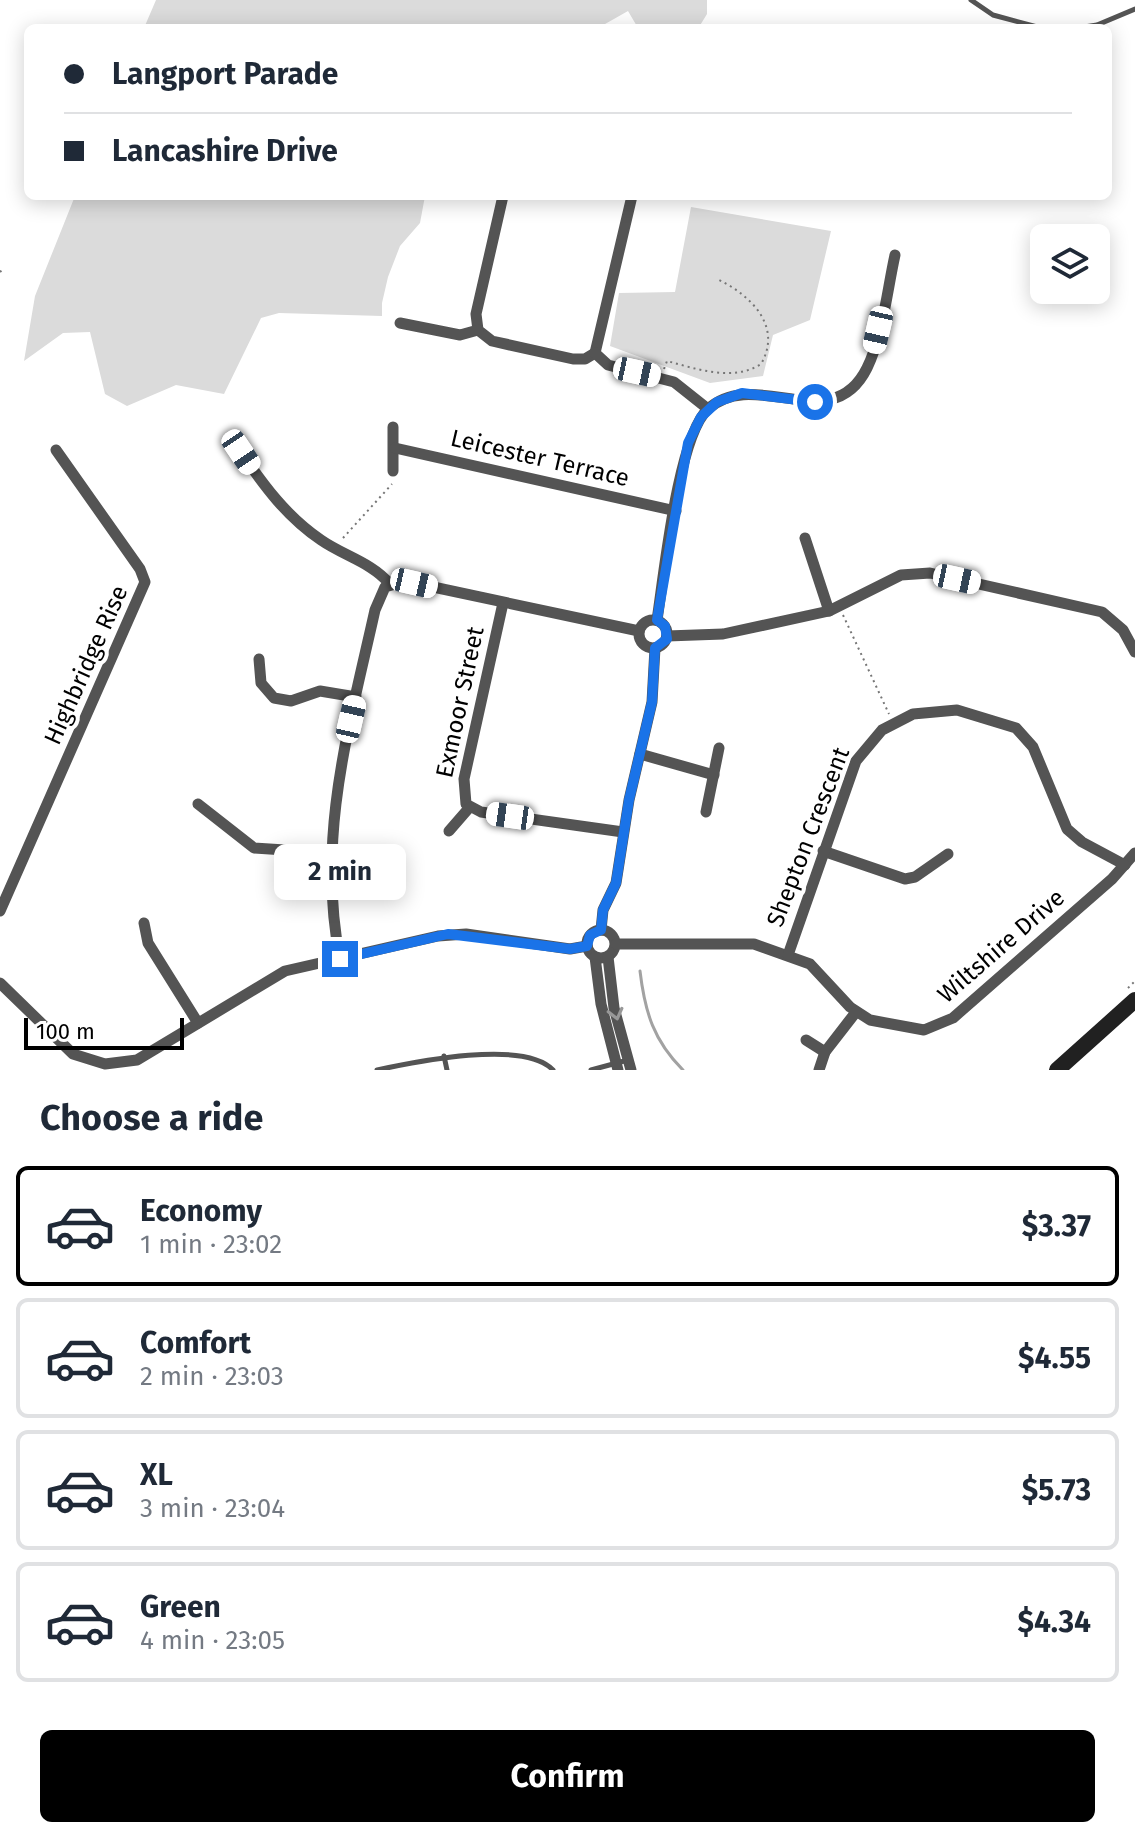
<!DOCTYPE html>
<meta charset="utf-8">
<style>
:root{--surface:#fff;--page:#f2f2f3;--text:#1f2937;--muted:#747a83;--line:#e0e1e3;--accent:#000}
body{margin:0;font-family:"Fira Sans",sans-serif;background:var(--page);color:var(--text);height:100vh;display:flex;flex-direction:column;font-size:30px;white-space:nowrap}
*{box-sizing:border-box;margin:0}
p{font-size:26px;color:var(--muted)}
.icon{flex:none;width:44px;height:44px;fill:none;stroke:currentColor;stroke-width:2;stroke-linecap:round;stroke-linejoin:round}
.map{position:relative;height:1070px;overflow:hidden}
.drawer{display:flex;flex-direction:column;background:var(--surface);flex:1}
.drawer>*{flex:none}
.hud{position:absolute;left:24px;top:24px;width:1088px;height:176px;border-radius:12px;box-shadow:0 4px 20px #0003;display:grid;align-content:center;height:176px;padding:0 40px;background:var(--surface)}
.controls{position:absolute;left:1030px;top:224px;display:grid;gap:16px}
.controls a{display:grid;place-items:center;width:80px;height:80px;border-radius:12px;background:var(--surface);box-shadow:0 4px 20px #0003;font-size:40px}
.scale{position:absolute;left:24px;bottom:20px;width:160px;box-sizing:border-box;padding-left:8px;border:4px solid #000;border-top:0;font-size:22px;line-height:28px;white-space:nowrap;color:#000;-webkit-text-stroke:6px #fff;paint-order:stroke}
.end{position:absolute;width:36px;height:36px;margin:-18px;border:10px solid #1a73e8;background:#fff;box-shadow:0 0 0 4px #fff}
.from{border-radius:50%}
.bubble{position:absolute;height:56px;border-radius:12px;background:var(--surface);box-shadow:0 4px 20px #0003;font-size:26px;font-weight:700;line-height:56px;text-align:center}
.car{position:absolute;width:24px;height:48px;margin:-24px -12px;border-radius:10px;box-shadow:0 0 6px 2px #0007;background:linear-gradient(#fff 24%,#345 0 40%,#fff 0 76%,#345 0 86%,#fff 0)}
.hud b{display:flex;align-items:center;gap:28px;height:76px;font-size:30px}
.hud b+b{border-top:2px solid var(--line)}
.hud i{width:20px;height:20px;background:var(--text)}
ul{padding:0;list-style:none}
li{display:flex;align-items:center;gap:24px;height:120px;margin:0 16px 12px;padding:0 24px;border:4px solid var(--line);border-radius:12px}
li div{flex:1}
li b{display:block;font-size:30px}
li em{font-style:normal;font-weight:700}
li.selected{border-color:var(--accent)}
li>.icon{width:72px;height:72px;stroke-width:1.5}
h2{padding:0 40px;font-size:36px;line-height:96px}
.cta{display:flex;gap:16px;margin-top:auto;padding:16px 40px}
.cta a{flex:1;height:92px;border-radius:12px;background:var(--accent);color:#fff;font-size:32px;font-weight:700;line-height:92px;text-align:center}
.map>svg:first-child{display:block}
</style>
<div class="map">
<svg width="1135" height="1070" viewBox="0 0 1135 1070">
<rect width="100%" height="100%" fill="#fff"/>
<g fill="#dbdbdb">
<polygon points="156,0 707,0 707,14 699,27 638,28 628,11 598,28 144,28"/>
<polygon points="75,196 425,196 420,223 400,246 388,277 382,303 382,316 279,313 261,318 224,394 176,385 127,406 105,394 90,332 63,333 24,361 35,296"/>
<polygon points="691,207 831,231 810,320 773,335 763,376 710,383 610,346 619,293 675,292"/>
</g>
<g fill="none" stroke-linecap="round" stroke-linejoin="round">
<path stroke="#a2a2a2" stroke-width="3" d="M 640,971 C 645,1013 654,1041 683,1070"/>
<g stroke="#767676" stroke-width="2" stroke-dasharray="2 4" stroke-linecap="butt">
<polyline points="0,272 4,268"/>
<path d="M 664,369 L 667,361 C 697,369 733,382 761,364 C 783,326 750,295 719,280"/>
<polyline points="343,538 392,484"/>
<polyline points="843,615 889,714"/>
<polyline points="1128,988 1135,981"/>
</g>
<g stroke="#545454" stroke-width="5">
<polyline points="971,0 993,15 1041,28"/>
<polyline points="1078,28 1097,25 1135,9"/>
<polyline points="444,1056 447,1070"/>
<path d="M 377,1070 C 415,1062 524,1039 553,1070"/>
<polyline points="591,1070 628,1060"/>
</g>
<g stroke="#545454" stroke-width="11">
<polyline points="503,196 476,314 478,330 492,341 573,359 585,359 595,353"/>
<polyline points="400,323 460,335 478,330"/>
<polyline points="595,353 632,196"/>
<polyline points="595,353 608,365 674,382 708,409"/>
<polyline points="393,427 393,471"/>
<polyline points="395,448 676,511"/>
<path d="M 241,452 C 264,486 287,517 321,540 C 344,556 371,562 390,584"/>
<polyline points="805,538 829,611"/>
<polyline points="503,603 464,779 466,804 481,812 623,832"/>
<circle cx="653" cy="634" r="14"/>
<path d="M 657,620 C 664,575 678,436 708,409 C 755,366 832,439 867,368 C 883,335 887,291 895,255"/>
<polyline points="667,636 723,634 829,611 901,575 930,573 1102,612 1123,630 1135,652"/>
<polyline points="259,659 261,683 274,698 291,701 320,691 356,697"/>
<polyline points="640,754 714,775"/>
<polyline points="198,804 254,848 331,853"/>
<polyline points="706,812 719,748"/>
<polyline points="449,831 469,808"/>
<polyline points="823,851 905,879 915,877 948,854"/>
<polyline points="0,911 145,582 140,569 56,450"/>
<polyline points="144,923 148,943 198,1023"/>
<circle cx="601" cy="944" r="14"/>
<polyline points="601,930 603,910 616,883 629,800 652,702 655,648"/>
<polyline points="616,944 754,944 810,964 850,1007 870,1020 924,1030 953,1018 1112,879 1135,853"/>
<polyline points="788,955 856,761 882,730 913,714 957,710 1016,728 1033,747 1067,829 1082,842 1125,865"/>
<polyline points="595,957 601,1004 618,1070"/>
<polyline points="608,957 614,1008 631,1070"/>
<path d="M 340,959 C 316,838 349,727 375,610 L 385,587 L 405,581 L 639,631"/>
<polyline points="0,983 73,1054 105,1064 137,1060 285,971 438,936 466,934 570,949 587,946"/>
<polyline points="806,1040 825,1052"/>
<polyline points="819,1070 825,1052 856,1012"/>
</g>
<polyline stroke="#212121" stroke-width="16" points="1057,1070 1135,1000"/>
</g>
<defs><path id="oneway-chevron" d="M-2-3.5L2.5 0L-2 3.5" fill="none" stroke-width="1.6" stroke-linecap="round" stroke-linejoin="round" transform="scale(2)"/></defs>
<use stroke="#989898" href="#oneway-chevron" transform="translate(616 1014) rotate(76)"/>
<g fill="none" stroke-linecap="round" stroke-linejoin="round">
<polyline stroke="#1a73e8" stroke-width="10" points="340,959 448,934 570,949 587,946 590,935 601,930 603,910 616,883 629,800 652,702 655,648 667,639 665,626 657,620 688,443 701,417 717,402 742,393 815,402"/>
</g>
<g text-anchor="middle" stroke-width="8" stroke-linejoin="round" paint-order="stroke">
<g font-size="24" fill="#000" stroke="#fff">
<text transform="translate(540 458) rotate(13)" y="8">Leicester Terrace</text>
<text transform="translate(86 665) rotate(-66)" y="8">Highbridge Rise</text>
<text transform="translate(460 702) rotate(-78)" y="8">Exmoor Street</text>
<text transform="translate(808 837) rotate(-69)" y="8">Shepton Crescent</text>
<text transform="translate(1001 946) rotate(-41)" y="8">Wiltshire Drive</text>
</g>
</g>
</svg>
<div class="controls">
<a><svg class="icon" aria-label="layers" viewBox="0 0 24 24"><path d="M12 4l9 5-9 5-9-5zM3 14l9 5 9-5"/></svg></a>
</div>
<div class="scale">100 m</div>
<i class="end from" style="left:815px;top:402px"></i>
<i class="end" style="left:340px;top:959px"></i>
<div class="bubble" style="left:274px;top:844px;width:132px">2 min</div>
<i class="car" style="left:878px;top:330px;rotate:193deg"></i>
<i class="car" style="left:637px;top:372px;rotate:102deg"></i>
<i class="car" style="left:241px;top:452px;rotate:146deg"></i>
<i class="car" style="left:957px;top:579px;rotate:102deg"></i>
<i class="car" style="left:414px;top:583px;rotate:103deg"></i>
<i class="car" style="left:351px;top:719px;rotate:13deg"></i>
<i class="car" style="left:510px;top:816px;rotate:278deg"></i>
<div class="hud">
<b><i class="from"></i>Langport Parade</b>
<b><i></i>Lancashire Drive</b>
</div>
</div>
<section class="drawer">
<h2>Choose a ride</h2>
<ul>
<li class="selected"><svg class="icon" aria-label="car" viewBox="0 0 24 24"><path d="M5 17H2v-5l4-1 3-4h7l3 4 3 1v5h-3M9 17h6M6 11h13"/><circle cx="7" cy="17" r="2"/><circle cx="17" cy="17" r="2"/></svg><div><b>Economy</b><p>1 min · 23:02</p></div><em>$3.37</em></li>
<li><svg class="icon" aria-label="car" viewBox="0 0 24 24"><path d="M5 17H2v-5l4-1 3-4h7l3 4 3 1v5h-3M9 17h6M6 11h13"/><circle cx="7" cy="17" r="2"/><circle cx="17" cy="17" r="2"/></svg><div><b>Comfort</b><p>2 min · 23:03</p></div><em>$4.55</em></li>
<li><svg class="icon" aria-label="car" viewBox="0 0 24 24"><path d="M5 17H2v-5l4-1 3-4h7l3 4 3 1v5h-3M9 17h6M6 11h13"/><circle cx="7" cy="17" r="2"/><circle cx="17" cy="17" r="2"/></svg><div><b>XL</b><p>3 min · 23:04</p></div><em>$5.73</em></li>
<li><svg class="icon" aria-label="car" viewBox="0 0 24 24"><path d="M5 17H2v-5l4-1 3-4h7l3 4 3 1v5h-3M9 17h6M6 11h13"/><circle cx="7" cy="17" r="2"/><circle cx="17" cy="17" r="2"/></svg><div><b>Green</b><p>4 min · 23:05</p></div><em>$4.34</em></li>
</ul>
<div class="cta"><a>Confirm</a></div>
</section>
